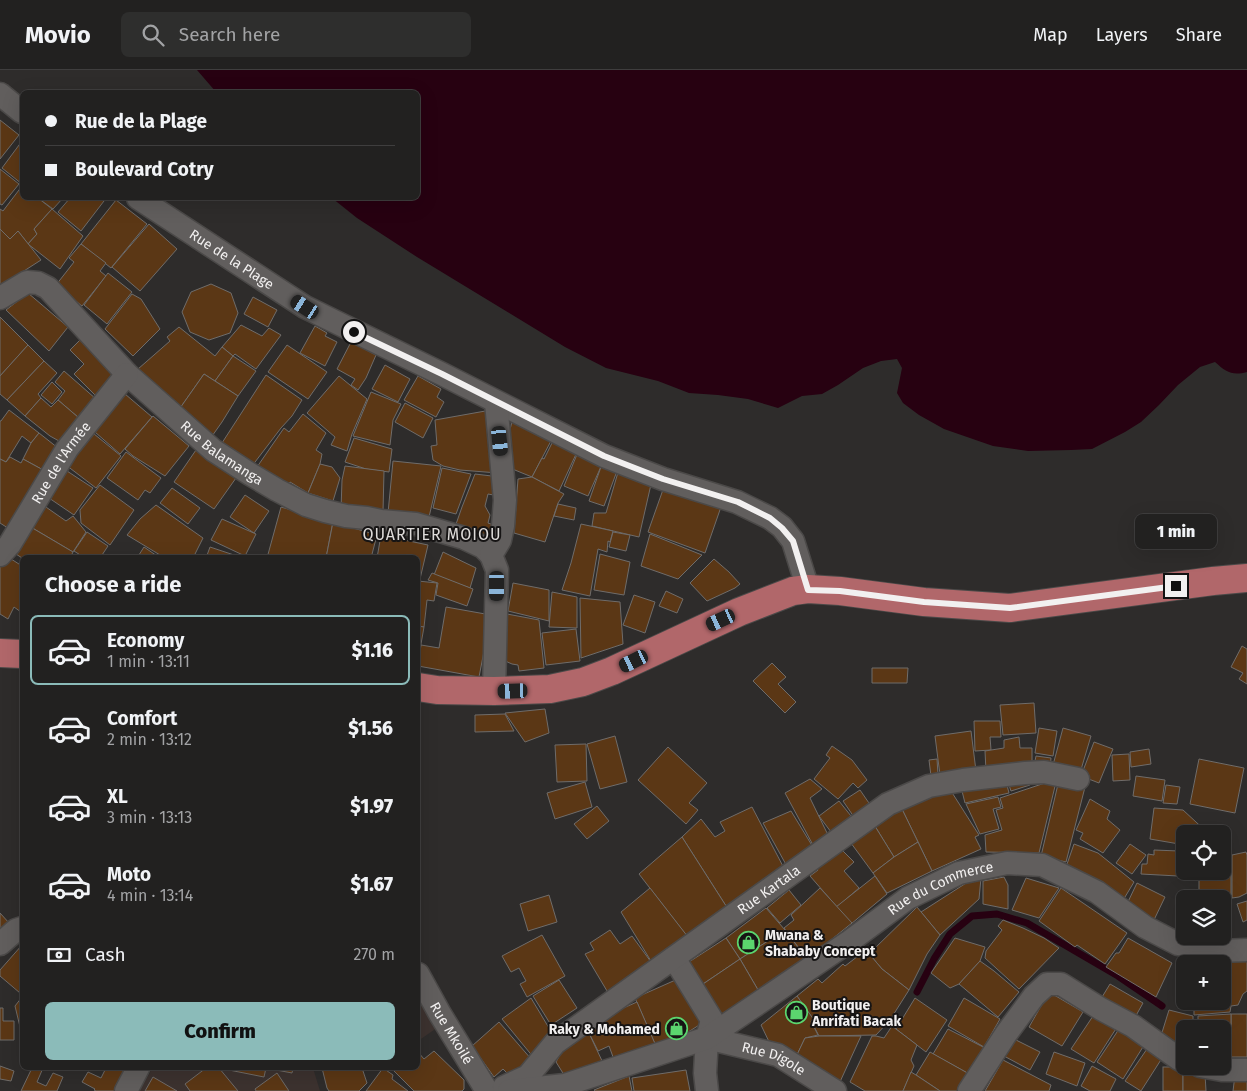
<!DOCTYPE html>
<meta charset="utf-8">
<style>
:root{--surface:#222120;--page:#2e2e2d;--text:#f1f3f6;--muted:#a2a3a5;--line:#3f3e3e;--accent:#8bbbb9}
body{margin:0;font-family:"Fira Sans",sans-serif;background:var(--page);color:var(--text);height:100vh;display:flex;flex-direction:column;font-size:19px;white-space:nowrap}
*{box-sizing:border-box;margin:0}
p{font-size:16px;color:var(--muted)}
.icon{flex:none;width:28px;height:28px;fill:none;stroke:currentColor;stroke-width:2;stroke-linecap:round;stroke-linejoin:round}
.map{position:relative;flex:1;overflow:hidden}
.sheet{position:absolute;left:20px;top:485px;width:400px;height:515px;display:flex;flex-direction:column;background:var(--surface);border-radius:8px;box-shadow:0 5px 20px #0002,0 0 0 1px var(--line)}
.sheet>*{flex:none}
.banner{position:absolute;left:20px;top:20px;width:400px;height:110px;border-radius:8px;box-shadow:0 5px 20px #0002,0 0 0 1px var(--line);display:grid;align-content:center;height:110px;padding:0 25px;background:var(--surface)}
.controls{position:absolute;left:1176px;top:755px;display:grid;gap:10px}
.controls a{display:grid;place-items:center;width:55px;height:55px;border-radius:8px;background:var(--surface);box-shadow:0 5px 20px #0002,0 0 0 1px var(--line);font-size:25px}
.end{position:absolute;width:22px;height:22px;margin:-11px;border:6px solid #f2f0f0;background:#111;box-shadow:0 0 0 2px #111}
.from{border-radius:50%}
.bubble{position:absolute;height:35px;border-radius:8px;background:var(--surface);box-shadow:0 5px 20px #0002,0 0 0 1px var(--line);font-size:16px;font-weight:800;line-height:35px;text-align:center}
.car{position:absolute;width:15px;height:30px;margin:-15px -8px;border-radius:6px;box-shadow:0 0 4px 1px #0007;background:linear-gradient(#222 24%,#8ab4d8 0 40%,#222 0 76%,#8ab4d8 0 86%,#222 0)}
.banner b{display:flex;align-items:center;gap:18px;height:48px;font-size:19px}
.banner b+b{border-top:1px solid var(--line)}
.banner i{width:12px;height:12px;background:var(--text)}
ul{padding:0;list-style:none}
li{display:flex;align-items:center;gap:15px;height:70px;margin:0 10px 8px;padding:0 15px;border:2px solid transparent;border-radius:8px}
li div{flex:1}
li b{display:block;font-size:19px}
li em{font-style:normal;font-weight:800}
li.selected{border-color:var(--accent)}
li>.icon{width:45px;height:45px;stroke-width:1.5}
h2{padding:0 25px;font-size:22px;line-height:60px}
.pay{display:flex;align-items:center;gap:12px;height:55px;padding:0 25px;font-size:19px}
.pay p{margin-inline-start:auto}
.primary-button{display:flex;gap:10px;margin-top:auto;padding:10px 25px}
.primary-button a{flex:1;height:58px;border-radius:8px;background:var(--accent);color:#111;font-size:20px;font-weight:800;line-height:58px;text-align:center}
header{display:flex;align-items:center;gap:30px;box-sizing:border-box;height:70px;padding:0 25px;background:var(--surface);border-bottom:1px solid var(--line)}
header strong{font-size:24px}
nav{display:flex;gap:28px;margin-inline-start:auto;font-size:18px}
.search{width:350px;height:45px;background:var(--page);display:flex;align-items:center;gap:12px;box-sizing:border-box;padding:0 18px;border-radius:8px;color:var(--muted);font-size:19px}
.map>svg:first-child{display:block}
</style>
<header>
<strong>Movio</strong>
<div class="search"><svg class="icon" aria-label="search" viewBox="0 0 24 24"><circle cx="10" cy="10" r="6"/><path d="M15 15l6 6"/></svg>Search here</div>
<nav><a>Map</a><a>Layers</a><a>Share</a></nav>
</header>
<div class="map">
<svg width="1247" height="1021" viewBox="0 0 1247 1021">
<rect width="100%" height="100%" fill="#2e2c2b"/>
<g fill="#3c322f">
<polygon points="418,909 441,955 418,971"/>
<polygon points="151,998 313,998 320,1021 139,1021 150,1003"/>
</g>
<path fill="#270111" d="M 197,0 L 1247,0 L 1247,302 C 1232,306 1226,302 1215,292 L 1200,297 L 1178,315 L 1159,335 L 1141,352 L 1125,362 L 1092,379 L 1071,380 L 1028,381 L 993,376 L 944,359 L 919,345 L 903,333 L 897,323 L 902,298 L 897,289 L 881,291 L 863,298 L 838,315 L 822,324 L 802,326 L 778,338 L 748,329 L 718,325 L 689,323 L 658,311 L 606,298 L 565,277 L 417,187 L 357,148 L 332,128 L 418,128 L 418,22 L 216,22 Z"/>
<g fill="none" stroke-linecap="round" stroke-linejoin="round">
<polyline stroke="#270111" stroke-width="7" points="917,922 934,889 950,864 972,846 997,844 1027,853 1118,906 1162,936"/>
</g>
<g fill="#5b3715" stroke="#6f6c6a" fill-rule="evenodd">
<polygon points="0,50 19,65 0,89"/>
<polygon points="22,71 22,114 2,98"/>
<polygon points="0,99 19,114 2,135 0,134"/>
<polygon points="22,116 22,128 38,128 52,139 34,159 37,164 28,174 18,161 10,169 0,159 0,139 3,141"/>
<polygon points="38,128 63,128 53,139"/>
<polygon points="70,128 99,128 104,131 81,161 58,142"/>
<polygon points="116,130 147,154 111,198 81,174"/>
<polygon points="52,139 83,166 60,199 28,174 37,164 34,159"/>
<polygon points="149,154 177,179 140,221 112,197"/>
<polygon points="0,159 10,169 18,161 41,190 13,208 0,217"/>
<polygon points="81,174 106,193 100,201 106,206 82,236 56,215 74,192 69,188"/>
<polygon points="108,203 132,222 107,254 84,235"/>
<polygon points="211,214 231,223 238,243 230,263 209,270 190,262 182,242 191,222"/>
<polygon points="28,223 68,257 49,281 6,240"/>
<polygon points="132,224 141,229 160,259 133,286 105,259"/>
<polygon points="253,227 277,240 268,257 244,244"/>
<polygon points="0,247 28,275 0,306"/>
<polygon points="241,255 262,266 269,258 281,265 256,299 235,284 233,286 222,277"/>
<polygon points="315,256 327,263 325,266 337,272 325,296 300,283"/>
<polygon points="179,257 215,286 222,277 233,286 215,311 204,304 178,341 138,299 170,271 167,267"/>
<polygon points="82,268 117,304 95,325 74,304 84,294 70,280"/>
<polygon points="351,272 376,285 366,308 358,320 351,315 355,309 337,299"/>
<polygon points="28,275 44,291 7,330 0,324 0,306"/>
<polygon points="287,275 327,302 308,329 268,302"/>
<polygon points="233,286 256,301 238,326 215,311"/>
<polygon points="44,291 57,303 38,324 41,328 25,346 7,330"/>
<polygon points="385,295 410,309 398,332 372,319"/>
<polygon points="64,301 96,329 79,348 58,330 65,321 55,312"/>
<polygon points="204,304 238,326 222,352 210,369 178,341"/>
<polygon points="266,305 302,330 292,346 281,358 252,396 220,376"/>
<polygon points="339,306 367,329 352,364 347,381 331,375 335,367 307,343"/>
<polygon points="418,306 441,319 437,327 444,332 436,347 404,330"/>
<polygon points="52,312 62,322 52,334 41,325"/>
<polygon points="118,318 152,347 120,384 87,355"/>
<polygon points="371,322 401,334 393,350 390,375 353,366"/>
<polygon points="41,328 51,337 58,330 79,348 59,371 50,366 25,346"/>
<polygon points="405,333 433,348 423,368 395,352"/>
<polygon points="9,340 39,363 31,373 22,366 6,392 0,389 0,351 1,351"/>
<polygon points="491,340 498,403 460,400 443,396 433,390 431,376 437,375 435,350"/>
<polygon points="303,344 326,363 316,380 322,384 320,394 308,423 290,412 287,417 257,397 284,358 289,362"/>
<polygon points="153,346 189,376 165,406 133,386 125,379"/>
<polygon points="513,348 552,369 532,407 510,398 508,367"/>
<polygon points="88,359 121,386 96,418 62,392"/>
<polygon points="39,363 58,378 45,401 23,389 31,373"/>
<polygon points="354,368 392,379 389,402 366,399 345,392"/>
<polygon points="554,369 577,382 559,421 532,407 542,388 544,389"/>
<polygon points="196,380 236,408 214,439 174,412"/>
<polygon points="126,382 161,408 150,423 145,420 138,430 107,408"/>
<polygon points="578,382 603,392 588,426 564,416"/>
<polygon points="10,387 21,393 23,389 45,401 11,460 0,453 0,389 6,392"/>
<polygon points="393,391 441,396 429,447 388,443"/>
<polygon points="320,394 332,397 340,408 333,431 308,423"/>
<polygon points="602,394 617,401 604,436 589,431"/>
<polygon points="345,396 384,401 383,442 341,440 342,410"/>
<polygon points="442,398 471,404 456,444 433,438"/>
<polygon points="619,399 652,410 639,467 592,456 594,443 606,443"/>
<polygon points="67,401 93,418 74,445 49,428"/>
<polygon points="475,404 500,407 499,426 488,424 485,436 490,445 488,453 502,458 495,477 455,457 462,437"/>
<polygon points="532,407 564,424 558,433 545,472 514,463 518,409"/>
<polygon points="665,414 722,434 705,483 648,462"/>
<polygon points="100,415 134,440 110,475 81,453 80,440"/>
<polygon points="172,418 200,438 188,454 160,433"/>
<polygon points="245,425 269,441 254,463 230,447"/>
<polygon points="558,434 576,438 574,450 554,446"/>
<polygon points="43,435 66,451 73,446 86,462 73,482 29,456"/>
<polygon points="156,435 203,468 193,488 165,488 127,465 140,449"/>
<polygon points="281,437 333,452 326,488 267,488"/>
<polygon points="222,449 256,464 245,486 211,470"/>
<polygon points="333,452 377,465 371,488 326,488"/>
<polygon points="581,454 613,461 610,472 608,471 607,482 598,479 590,526 562,520 571,493"/>
<polygon points="29,456 73,482 70,488 22,488 13,482"/>
<polygon points="87,462 108,476 100,488 85,488 74,481"/>
<polygon points="613,462 630,465 626,481 609,477"/>
<polygon points="650,464 702,485 678,509 641,496"/>
<polygon points="381,465 428,475 420,509 418,509 418,488 377,488"/>
<polygon points="144,477 160,488 137,488"/>
<polygon points="210,477 243,488 206,488"/>
<polygon points="443,482 476,498 470,518 434,505"/>
<polygon points="600,484 630,492 624,525 594,520"/>
<polygon points="8,487 22,496 22,540 21,542 14,537 8,549 0,544 0,495"/>
<polygon points="714,489 729,502 740,514 735,518 707,531 690,513"/>
<polygon points="432,503 473,519 467,536 436,525 438,513 428,510"/>
<polygon points="418,511 437,513 434,531 427,530 424,557 418,556"/>
<polygon points="513,513 549,520 549,551 508,541"/>
<polygon points="666,521 683,529 677,543 659,536"/>
<polygon points="552,522 577,527 577,558 549,557"/>
<polygon points="634,525 655,532 645,563 623,555"/>
<polygon points="580,528 620,532 623,574 581,588"/>
<polygon points="446,537 491,545 479,607 418,596 421,575 439,578"/>
<polygon points="507,544 539,550 544,598 519,601 518,595 512,594 503,590 503,567"/>
<polygon points="418,556 424,557 418,591"/>
<polygon points="576,559 580,591 546,595 542,563"/>
<polygon points="1242,576 1247,579 1247,614 1239,609 1243,603 1231,597"/>
<polygon points="772,593 786,607 778,614 796,632 785,643 753,611"/>
<polygon points="872,598 908,598 907,613 872,613"/>
<polygon points="1034,633 1036,663 1003,665 1000,635"/>
<polygon points="545,639 549,663 525,672 505,643"/>
<polygon points="505,644 514,661 475,662 475,645"/>
<polygon points="974,651 1000,651 1001,667 990,667 991,680 975,681"/>
<polygon points="1039,658 1057,661 1053,686 1035,683"/>
<polygon points="1063,658 1091,666 1080,703 1053,695"/>
<polygon points="971,661 976,701 940,705 935,666"/>
<polygon points="615,666 627,712 600,719 587,674"/>
<polygon points="1019,667 1020,678 1032,678 1032,694 986,701 985,681 1004,678 1004,670"/>
<polygon points="1094,672 1113,679 1099,713 1081,706"/>
<polygon points="586,674 587,711 557,712 555,675"/>
<polygon points="832,676 852,690 867,710 858,718 853,713 838,729 814,709 830,688 826,685"/>
<polygon points="668,677 707,713 689,733 698,740 686,754 638,710"/>
<polygon points="1149,679 1151,694 1131,697 1130,682"/>
<polygon points="1129,684 1130,710 1113,711 1112,685"/>
<polygon points="1036,686 1051,688 1050,698 1034,696"/>
<polygon points="937,689 938,705 931,706 929,690"/>
<polygon points="1199,689 1244,698 1235,743 1190,734"/>
<polygon points="1027,706 1030,715 1011,721 1008,712"/>
<polygon points="1136,706 1165,710 1162,731 1133,726"/>
<polygon points="1005,708 1009,723 965,733 961,717"/>
<polygon points="810,709 822,719 810,728 828,765 813,775 785,723"/>
<polygon points="1059,710 1085,717 1066,792 1041,786"/>
<polygon points="585,712 592,737 555,749 547,723"/>
<polygon points="1048,712 1056,712 1039,783 986,782 985,765 1002,760 996,740 1003,738 1000,728"/>
<polygon points="1166,715 1180,717 1177,734 1163,733"/>
<polygon points="860,720 871,736 854,747 843,731"/>
<polygon points="933,721 951,721 979,765 975,767 981,779 932,801 901,737"/>
<polygon points="998,727 1001,737 993,739 999,759 980,764 966,734"/>
<polygon points="1090,729 1110,741 1107,749 1120,760 1103,783 1080,769 1083,763 1076,760"/>
<polygon points="839,731 851,746 831,762 819,746"/>
<polygon points="597,736 609,751 587,769 574,754"/>
<polygon points="752,737 786,802 728,839 682,767 701,749 715,767 725,761 720,752"/>
<polygon points="901,737 918,772 894,787 873,753"/>
<polygon points="1154,738 1183,740 1209,764 1185,764 1185,775 1150,769"/>
<polygon points="791,741 816,782 789,800 763,753"/>
<polygon points="873,753 894,787 873,803 848,769"/>
<polygon points="682,767 728,839 690,870 639,804"/>
<polygon points="918,772 932,801 887,823 873,803 894,787"/>
<polygon points="1074,774 1098,783 1134,812 1122,832 1066,797"/>
<polygon points="1130,774 1146,785 1132,804 1116,793"/>
<polygon points="840,778 854,792 844,801 859,818 837,837 810,806 818,800 816,797"/>
<polygon points="1222,778 1231,778 1231,825 1199,824 1199,807 1196,807 1196,801 1222,801"/>
<polygon points="1154,780 1179,781 1178,806 1141,804 1142,794 1147,794 1148,784 1154,785"/>
<polygon points="1246,782 1247,785 1247,823 1239,827 1232,828 1232,785"/>
<polygon points="875,806 887,824 851,854 836,837"/>
<polygon points="1004,807 1008,815 1008,839 983,834 983,811"/>
<polygon points="974,808 981,808 979,829 940,865 921,842"/>
<polygon points="1026,808 1059,818 1039,848 1012,840"/>
<polygon points="1137,813 1165,827 1153,852 1125,838"/>
<polygon points="650,818 688,867 654,896 621,842"/>
<polygon points="820,818 852,853 807,889 784,858 794,850 791,845"/>
<polygon points="1061,818 1127,863 1105,894 1077,875 1075,877 1039,851"/>
<polygon points="789,820 801,835 780,853 767,838"/>
<polygon points="549,825 557,852 528,861 520,834"/>
<polygon points="1195,827 1229,827 1229,848 1231,848 1231,867 1195,868 1195,866 1222,866 1222,829 1195,829"/>
<polygon points="1247,831 1247,850 1243,852 1237,834"/>
<polygon points="917,837 940,865 927,884 909,920 882,899 866,880 870,876 873,880"/>
<polygon points="766,838 785,860 740,889 726,868"/>
<polygon points="0,843 10,854 0,863"/>
<polygon points="1003,850 1023,858 1044,868 1059,878 1019,919 985,888 986,881 1002,860 998,856"/>
<polygon points="610,860 620,874 632,866 654,896 610,926 585,884 594,880 590,873"/>
<polygon points="785,860 807,889 761,925 740,889"/>
<polygon points="542,865 565,906 527,927 520,914 526,911 519,898 511,902 502,886"/>
<polygon points="726,868 740,889 703,914 689,892"/>
<polygon points="955,868 985,877 980,891 959,914 950,918 931,903"/>
<polygon points="1128,868 1172,893 1156,927 1106,897 1116,883 1119,883"/>
<polygon points="22,875 22,920 20,923 0,906 0,900"/>
<polygon points="866,880 882,899 909,920 890,950 876,965 819,966 811,951 814,950 797,926 818,909 822,913 843,894 845,896"/>
<polygon points="740,889 761,925 724,950 703,914"/>
<path d="M 1179,890 L 1247,891 L 1247,921 L 1243,924 L 1238,935 L 1231,936 L 1230,942 L 1194,945 L 1194,933 L 1178,933 ZM 1185,894 L 1222,894 L 1222,931 L 1185,931 Z"/>
<polygon points="980,891 994,901 1019,922 998,947 959,914"/>
<polygon points="680,908 704,952 658,981 635,928"/>
<polygon points="559,910 577,938 551,955 533,926"/>
<polygon points="1110,914 1143,933 1133,951 1099,932"/>
<polygon points="1049,922 1083,942 1062,976 1029,957"/>
<polygon points="797,926 814,950 811,951 818,965 805,968 794,991 773,980 761,955"/>
<polygon points="22,927 22,960 21,961 15,936"/>
<polygon points="531,928 552,963 534,988 502,949"/>
<polygon points="915,928 947,950 926,982 896,959"/>
<polygon points="964,928 1000,949 984,977 948,956"/>
<polygon points="637,932 656,976 616,995 609,976 598,981 585,955"/>
<polygon points="0,938 3,938 3,951 14,951 14,970 0,970"/>
<polygon points="1097,940 1119,954 1094,993 1071,979"/>
<polygon points="1169,940 1193,946 1193,959 1185,959 1185,985 1160,969"/>
<rect x="1231" y="944" width="16" height="43"/>
<polygon points="1231,944 1231,992 1222,992 1222,959 1198,959 1198,946"/>
<polygon points="499,952 532,990 515,1011 503,999 494,1007 472,976"/>
<polygon points="892,956 917,975 911,990 914,996 903,1021 865,1021 850,1012 872,966 876,966 884,968"/>
<polygon points="1121,956 1146,972 1123,1009 1097,992"/>
<polygon points="587,959 604,995 566,1008 556,992 563,979"/>
<polygon points="948,959 985,978 971,1005 933,984"/>
<polygon points="819,966 861,966 839,1014 794,991 805,968"/>
<polygon points="1014,969 1040,982 1030,1000 1004,986"/>
<polygon points="1149,976 1164,985 1141,1021 1125,1011"/>
<polygon points="434,981 464,1010 464,1019 462,1021 414,1021 391,998 418,998 418,982 424,989"/>
<polygon points="930,982 971,1005 963,1021 940,1021 916,1005"/>
<polygon points="1054,982 1085,993 1077,1016 1046,1004"/>
<polygon points="1003,990 1051,1015 1049,1021 985,1021"/>
<polygon points="0,996 14,1001 11,1011 0,1009"/>
<polygon points="1092,996 1116,1009 1110,1021 1090,1021 1081,1016"/>
<rect x="1163" y="997" width="20" height="24"/>
<polygon points="32,998 43,998 37,1012 46,1016 53,1003 63,1007 57,1021 21,1021"/>
<polygon points="100,998 128,998 115,1021 96,1021 94,1020 95,1019 82,1012 88,1002 101,1008 105,1000"/>
<polygon points="206,998 219,998 238,1021 190,1021 185,1014"/>
<polygon points="224,998 293,998 292,1003 266,998 264,1007 224,999"/>
<polygon points="322,998 362,998 367,1013 359,1021 329,1021 327,1018"/>
<polygon points="383,998 393,1005 392,1009 408,1021 366,1021"/>
<polygon points="686,1000 690,1021 634,1021 632,1008"/>
<polygon points="911,1002 916,1005 940,1021 903,1021"/>
<polygon points="277,1003 289,1021 256,1021 255,1019"/>
<polygon points="1183,1004 1205,1004 1206,1021 1183,1021"/>
<polygon points="1235,1005 1247,1006 1247,1021 1233,1021"/>
<polygon points="629,1006 632,1021 595,1021 594,1020"/>
<polygon points="153,1007 177,1021 145,1021"/>
</g>
<g fill="none" stroke-linecap="round" stroke-linejoin="round">
<defs>
<g id="minor">
<polyline points="0,24 22,42"/>
<path id="s1" d="M 138,128 L 305,237 L 442,304 L 604,386 L 663,409 L 737,432 L 770,448 L 782,457 L 793,471 L 808,519"/>
<path id="s2" d="M 0,228 L 27,212 L 38,213 L 48,218 L 127,304 L 213,380 L 250,404 L 277,420 L 306,435 L 325,441 L 346,446 L 367,448 L 381,451 L 416,454 L 464,468 L 483,477 L 491,485 L 497,500 L 494,621"/>
<path id="s3" d="M 0,485 L 10,474 L 67,379 L 127,304"/>
<polyline points="491,485 500,470 503,456 505,430 496,332"/>
<polyline points="0,874 16,860 22,858"/>
<polyline points="674,888 712,950 707,968 705,1003 707,1021"/>
<path id="s4" d="M 418,904 L 440,944 L 487,1021"/>
<path id="s5" d="M 707,968 L 778,985 L 835,1021"/>
<polyline points="1200,996 1222,1000 1247,1000"/>
<path id="s6" d="M 504,1017 L 528,1006 L 555,973 L 888,734 L 929,716 L 963,710 L 1025,703 L 1044,702 L 1078,709"/>
<polyline points="126,1021 138,998"/>
<path id="s7" d="M 509,1021 L 565,1015 L 707,968 L 850,871 L 908,828 L 959,803 L 1007,793 L 1042,795 L 1097,822 L 1145,857 L 1178,874 L 1219,881 L 1247,880"/>
<polyline points="969,1021 1006,964 1034,926 1047,914 1061,914 1101,939 1133,956 1179,989 1185,992"/>
</g>
<g id="primary">
<polyline points="0,583 22,584"/>
<polyline points="418,617 437,620 494,621 550,619 583,612 612,601 739,542 793,521 808,519 840,521 924,532 1010,538 1213,511 1247,508"/>
</g>
</defs>
<use href="#minor" stroke="#4b4948" stroke-width="25"/>
<use href="#primary" stroke="#4b4948" stroke-width="30"/>
<use href="#minor" stroke="#615e5d" stroke-width="22"/>
<use href="#primary" stroke="#b1676a" stroke-width="28"/>
</g>
<g fill="none" stroke-linecap="round" stroke-linejoin="round">
<polyline stroke="#f2f0f0" stroke-width="6" points="354,262 442,304 604,386 663,409 738,432 770,448 782,458 793,471 808,520 840,521 924,532 1010,538 1176,516"/>
</g>
<defs>
<symbol id="shop-ring" viewBox="-11 -11 22 22"><circle r="9.5" fill="#161414" stroke="#5bd56e" stroke-width="1.5"/><path d="M-5-2.5h2.3a2.7 3.5 0 0 1 5.4 0H5L5.5 6h-11ZM-1.5-2.5h3a1.5 2.3 0 0 0-3 0Z" fill="#5bd56e"/></symbol>
</defs>
<g fill-rule="evenodd">
<use href="#shop-ring" x="736" y="860" width="25" height="25"/>
<use href="#shop-ring" x="784" y="930" width="25" height="25"/>
<use href="#shop-ring" x="664" y="946" width="25" height="25"/>
</g>
<g text-anchor="middle" stroke-width="4" stroke-linejoin="round" paint-order="stroke">
<g font-size="14" fill="#f2f0f0" stroke="#161414">
<text dy="5" stroke="none"><textPath href="#s1" startOffset="112">Rue de la Plage</textPath></text>
<text dy="5" stroke="none"><textPath href="#s2" startOffset="294">Rue Balamanga</textPath></text>
<text dy="5" stroke="none"><textPath href="#s3" startOffset="111">Rue de l'Armée</textPath></text>
<text dy="5" stroke="none"><textPath href="#s6" startOffset="332">Rue Kartala</textPath></text>
<text dy="5" stroke="none"><textPath href="#s7" startOffset="485">Rue du Commerce</textPath></text>
<text dy="5" stroke="none"><textPath href="#s4" startOffset="68">Rue Mkoilé</textPath></text>
<text dy="5" stroke="none"><textPath href="#s5" startOffset="70">Rue Digole</textPath></text>
</g>
<g font-size="14" font-weight="bold" fill="#f2f0f0" stroke="#161414" text-anchor="start">
<text x="765" y="870">Mwana &amp;<tspan x="765" dy="16">Shababy Concept</tspan></text>
<text x="812" y="940">Boutique<tspan x="812" dy="16">Anrifati Bacak</tspan></text>
<text x="660" y="964" text-anchor="end">Raky &amp; Mohamed</text>
</g>
<g font-size="16" letter-spacing="1" fill="#dedbd9" stroke="#161414">
<text x="432" y="470">QUARTIER MOIOU</text>
</g>
</g>
</svg>
<div class="controls">
<a><svg class="icon" aria-label="locate" viewBox="0 0 24 24"><circle cx="12" cy="12" r="6"/><path d="M12 2v4M12 18v4M2 12h4M18 12h4"/></svg></a>
<a><svg class="icon" aria-label="layers" viewBox="0 0 24 24"><path d="M12 4l9 5-9 5-9-5zM3 14l9 5 9-5"/></svg></a>
<a>+</a>
<a>−</a>
</div>
<i class="end from" style="left:354px;top:262px"></i>
<i class="end" style="left:1176px;top:516px"></i>
<div class="bubble" style="left:1135px;top:444px;width:82px">1 min</div>
<i class="car" style="left:305px;top:237px;rotate:303deg"></i>
<i class="car" style="left:500px;top:371px;rotate:174deg"></i>
<i class="car" style="left:497px;top:516px;rotate:180deg"></i>
<i class="car" style="left:721px;top:550px;rotate:245deg"></i>
<i class="car" style="left:634px;top:591px;rotate:244deg"></i>
<i class="car" style="left:513px;top:621px;rotate:268deg"></i>
<div class="banner">
<b><i class="from"></i>Rue de la Plage</b>
<b><i></i>Boulevard Cotry</b>
</div>
<section class="sheet">
<h2>Choose a ride</h2>
<ul>
<li class="selected"><svg class="icon" aria-label="car" viewBox="0 0 24 24"><path d="M5 17H2v-5l4-1 3-4h7l3 4 3 1v5h-3M9 17h6M6 11h13"/><circle cx="7" cy="17" r="2"/><circle cx="17" cy="17" r="2"/></svg><div><b>Economy</b><p>1 min · 13:11</p></div><em>$1.16</em></li>
<li><svg class="icon" aria-label="car" viewBox="0 0 24 24"><path d="M5 17H2v-5l4-1 3-4h7l3 4 3 1v5h-3M9 17h6M6 11h13"/><circle cx="7" cy="17" r="2"/><circle cx="17" cy="17" r="2"/></svg><div><b>Comfort</b><p>2 min · 13:12</p></div><em>$1.56</em></li>
<li><svg class="icon" aria-label="car" viewBox="0 0 24 24"><path d="M5 17H2v-5l4-1 3-4h7l3 4 3 1v5h-3M9 17h6M6 11h13"/><circle cx="7" cy="17" r="2"/><circle cx="17" cy="17" r="2"/></svg><div><b>XL</b><p>3 min · 13:13</p></div><em>$1.97</em></li>
<li><svg class="icon" aria-label="car" viewBox="0 0 24 24"><path d="M5 17H2v-5l4-1 3-4h7l3 4 3 1v5h-3M9 17h6M6 11h13"/><circle cx="7" cy="17" r="2"/><circle cx="17" cy="17" r="2"/></svg><div><b>Moto</b><p>4 min · 13:14</p></div><em>$1.67</em></li>
</ul>
<div class="pay"><svg class="icon" aria-label="cash" viewBox="0 0 24 24"><path d="M3 7h18v10H3z"/><circle cx="12" cy="12" r="2"/></svg>Cash<p>270 m</p></div>
<div class="primary-button"><a>Confirm</a></div>
</section>
</div>
